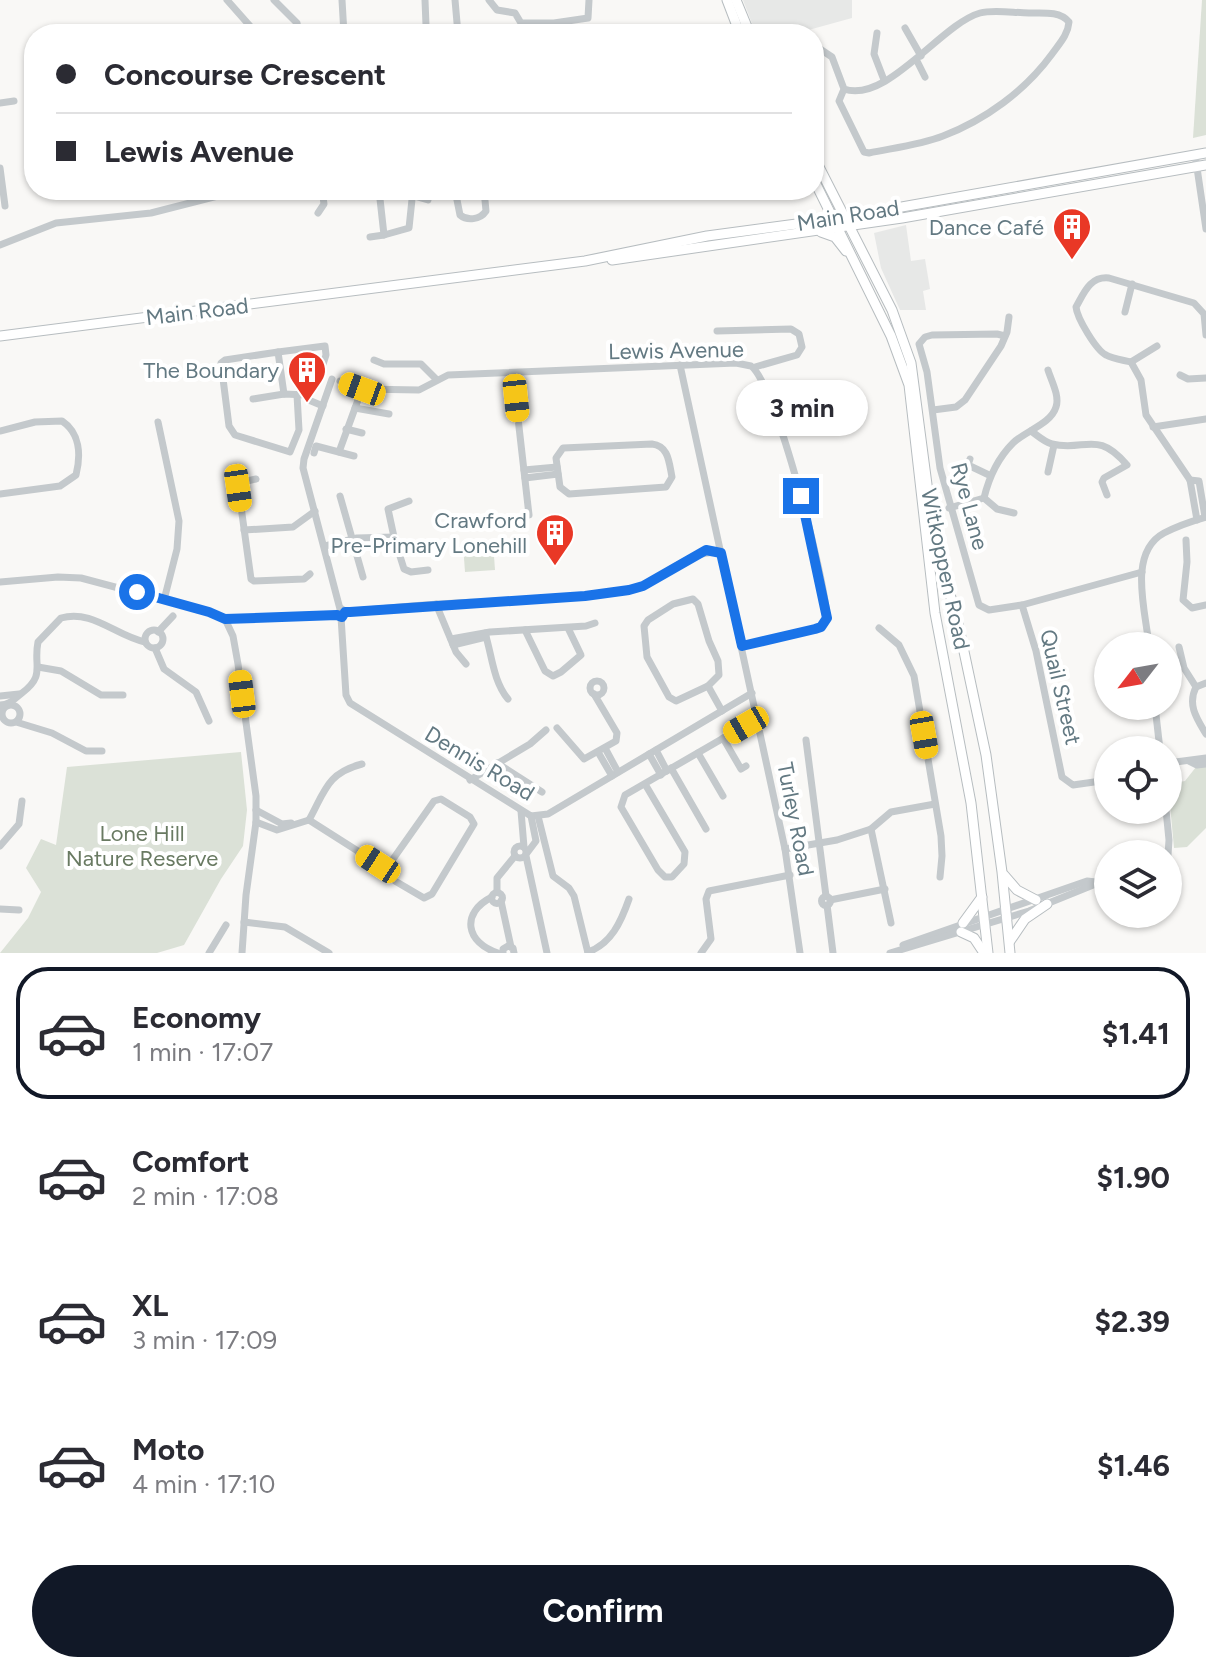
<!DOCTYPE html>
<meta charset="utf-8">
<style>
:root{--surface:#fff;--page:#f7f7f7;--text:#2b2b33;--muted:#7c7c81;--line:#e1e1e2;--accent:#111827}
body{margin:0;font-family:Figtree,sans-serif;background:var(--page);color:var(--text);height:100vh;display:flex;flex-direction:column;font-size:30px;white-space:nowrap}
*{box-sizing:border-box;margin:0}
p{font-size:26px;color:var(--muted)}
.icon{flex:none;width:44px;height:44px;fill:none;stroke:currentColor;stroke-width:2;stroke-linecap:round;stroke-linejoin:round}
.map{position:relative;height:953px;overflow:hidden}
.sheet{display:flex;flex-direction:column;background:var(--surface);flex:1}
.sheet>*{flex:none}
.banner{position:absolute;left:24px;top:24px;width:800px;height:176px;border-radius:32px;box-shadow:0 2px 6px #0004;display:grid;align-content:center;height:176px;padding:0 32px;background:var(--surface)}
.needle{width:52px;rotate:239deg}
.tools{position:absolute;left:1094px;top:632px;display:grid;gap:16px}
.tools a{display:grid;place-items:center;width:88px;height:88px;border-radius:50%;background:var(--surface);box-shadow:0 2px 6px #0004;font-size:40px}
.end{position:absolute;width:36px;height:36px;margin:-18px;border:10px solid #1a73e8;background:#fff;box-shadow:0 0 0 4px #fff}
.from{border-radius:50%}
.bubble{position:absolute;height:56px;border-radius:28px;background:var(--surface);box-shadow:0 2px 6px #0004;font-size:26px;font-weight:700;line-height:56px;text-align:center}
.car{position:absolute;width:24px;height:48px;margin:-24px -12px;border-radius:10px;box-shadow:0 0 6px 2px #0007;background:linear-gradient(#f5c518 24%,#345 0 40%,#f5c518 0 76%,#345 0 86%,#f5c518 0)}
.banner b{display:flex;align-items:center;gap:28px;height:76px;font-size:30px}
.banner b+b{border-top:2px solid var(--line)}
.banner i{width:20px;height:20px;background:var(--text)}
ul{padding:14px 0 0;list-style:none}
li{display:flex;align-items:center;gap:24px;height:132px;margin:0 16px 12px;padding:0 16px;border:4px solid transparent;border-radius:32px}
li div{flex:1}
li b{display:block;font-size:30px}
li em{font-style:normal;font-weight:700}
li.current{border-color:var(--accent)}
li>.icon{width:72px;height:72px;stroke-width:1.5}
.action{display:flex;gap:16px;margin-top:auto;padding:16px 32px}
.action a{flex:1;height:92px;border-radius:48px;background:var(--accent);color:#fff;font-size:32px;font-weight:700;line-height:92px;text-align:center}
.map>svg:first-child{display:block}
</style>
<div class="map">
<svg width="1206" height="953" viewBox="0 0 1206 953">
<rect width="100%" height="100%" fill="#f9f8f6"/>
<g fill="#e7e8e7">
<polygon points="743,0 852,0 852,18 794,34 756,34"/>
<polygon points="906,225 911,261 925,259 930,289 923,291 926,310 900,310 881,268 874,233"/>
</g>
<g fill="#dbe1d7">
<polygon points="1202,0 1206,0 1206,135 1193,138"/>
<polygon points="493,542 495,570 465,572 463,544"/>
<polygon points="241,752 247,810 243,846 221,879 184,945 157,953 0,953 28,918 41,892 26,868 41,839 56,845 67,767"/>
<polygon points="1206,766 1206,828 1187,847 1174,848 1168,784 1185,781 1196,767"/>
</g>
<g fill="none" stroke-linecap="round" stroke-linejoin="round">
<defs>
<g id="major">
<polyline points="727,0 740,34"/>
<polyline points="736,0 750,34"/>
<polyline points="814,157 892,310 911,363 933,530 959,628 986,755 1002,872 1010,953"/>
<polyline points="814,180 891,336 909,385 935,613 971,803 988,953"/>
<polyline points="821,232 835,237 846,251"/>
<polyline points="612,260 902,218 1206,165"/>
<polyline points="0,336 585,261 707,236 834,219 1206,153"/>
<polyline points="1004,875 1017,890 1036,900"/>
<polyline points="963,923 982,897"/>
<polyline points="961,932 974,938 984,953"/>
<polyline points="1010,941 1025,919 1047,904"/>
</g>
</defs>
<use href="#major" stroke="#b7bdc0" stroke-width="11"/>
<g stroke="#c4c9cc" stroke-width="7">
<polyline points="227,0 257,34"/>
<polyline points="274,0 297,23 299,34"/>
<polyline points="342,0 344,34"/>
<polyline points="455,0 458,34"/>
<polyline points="489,0 497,10 515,13 521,23 554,23 588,18 589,0"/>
<polyline points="905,28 921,56"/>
<polyline points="877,33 874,54 884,80"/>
<polyline points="418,34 426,25 425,0"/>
<path d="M 814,45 L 832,57 L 844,89 C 887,104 941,24 980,13 C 994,9 1014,13 1029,13 C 1043,13 1060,11 1069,22 C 1068,35 1059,44 1052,54 C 1025,91 985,120 943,136 C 920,145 893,148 869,153 L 864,152 L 839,101 L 844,89"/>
<polyline points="917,61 925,77"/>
<polyline points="0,103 14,101"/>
<polyline points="1196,161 1206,229"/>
<polyline points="0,168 5,206"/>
<path d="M 455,190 L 460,215 C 467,221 480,220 486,211 L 484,190"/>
<polyline points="414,196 428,200"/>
<polyline points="318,213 324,204 322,190"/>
<polyline points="384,235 409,228 413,190"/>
<polyline points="370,237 384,235 379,190"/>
<polyline points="0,245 56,223 151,213 241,190"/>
<polyline points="1125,312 1132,284"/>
<polyline points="717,331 791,329 799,334 802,347 797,355 755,367"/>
<polyline points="1005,336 997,334 932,335 925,337 919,344 927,372 940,468 979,605 989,610 1022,605 1142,572"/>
<polyline points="278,352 325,346 326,355 316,386"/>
<polyline points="374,360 384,364 421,364 436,379"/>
<polyline points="1131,362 1157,346"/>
<polyline points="680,365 785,849 800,953"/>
<polyline points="513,374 529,515"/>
<polyline points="1180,375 1188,379 1206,378"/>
<polyline points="332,379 304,459 303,468 340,609"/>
<polyline points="340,381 362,389"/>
<polyline points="284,394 278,352 225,360 221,363 229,426 235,435 290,452 299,430 297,395"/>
<polyline points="253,399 284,394 307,395"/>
<polyline points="311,401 323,406"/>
<polyline points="355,408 389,414"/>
<polyline points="933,410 956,407 965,400 1001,346 1007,332 1009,317"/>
<polyline points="158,422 179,521 177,549 164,600"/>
<polyline points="1153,427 1206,419"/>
<polyline points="346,429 362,433"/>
<path d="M 0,431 L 35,422 L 62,421 C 80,433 81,455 76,475 L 60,486 L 0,494"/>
<path d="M 1031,431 C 1037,435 1044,442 1052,444 C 1085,452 1097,429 1127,465 L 1104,478 L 1102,482 L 1107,495"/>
<path d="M 652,444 C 669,446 669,463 672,477 L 666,487 L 569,494 L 560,487 L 556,458 L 563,448 Z"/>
<path d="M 339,452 L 362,389 L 419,390 L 448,375 L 736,363 L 751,366 C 776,384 826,582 827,618 L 821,627 L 815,629 L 742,646"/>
<polyline points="314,453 316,446 354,456"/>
<polyline points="970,459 968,465 989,475"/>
<polyline points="524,470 557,467"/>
<polyline points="1048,472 1054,445"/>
<polyline points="525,478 558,474"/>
<polyline points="256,479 243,482 238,485 251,579 254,581 304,579 310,574"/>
<polyline points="1190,480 1199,481 1205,517"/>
<polyline points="340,496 363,577"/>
<path d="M 984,498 C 989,477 997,459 1013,443 C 1025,431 1051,424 1056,407 C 1060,396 1051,380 1048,370"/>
<polyline points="984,498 997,509 1014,513"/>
<polyline points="949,508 984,498"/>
<path d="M 1197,520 L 1190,480 L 1146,415 L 1141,380 L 1131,362 C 1123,360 1113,359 1106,355 C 1096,350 1077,318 1076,307 C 1084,293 1090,276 1109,278 L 1194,303 L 1204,314 L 1206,335"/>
<polyline points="244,530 293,527 315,511"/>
<polyline points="394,537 388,509 409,501"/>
<polyline points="1186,540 1187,562 1183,600 1192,608 1206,605"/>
<polyline points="325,546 357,538 394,537 404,569 411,572 428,570"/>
<polyline points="0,582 58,577 81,578 209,612 225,619 337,615"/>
<polygon points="693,599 698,604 709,641 718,661 719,675 708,686 676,701 669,697 647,657 644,626 648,620 673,604"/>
<polyline points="436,604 456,652 466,664"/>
<polyline points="1022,605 1036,651 1062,777 1073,785 1108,780"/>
<path d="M 345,612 L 342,617 L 337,615 L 342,609 L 345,612 C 390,608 435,603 480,602 C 528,599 579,599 627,590 C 660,585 687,547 721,553"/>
<polyline points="341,617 346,695 350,703 531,816 548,814 752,693"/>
<polyline points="225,619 233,636 238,664 256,796 256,822 246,895 242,953"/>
<polyline points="879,628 899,645 914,676 941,836 942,856 940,877"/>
<polyline points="525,630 545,671 553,676 561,672 581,655 568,628"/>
<circle cx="154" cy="639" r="9"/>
<polyline points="158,632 173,616"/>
<path d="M 485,633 C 492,655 493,681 508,699"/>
<polyline points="451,639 490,632 586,626 595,623"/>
<polyline points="453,645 486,637"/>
<path d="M 1149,646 C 1146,612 1127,553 1164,533 C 1177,526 1192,521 1206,517"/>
<polyline points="1179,647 1184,668 1196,687"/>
<polyline points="155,648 164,669 196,692 209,721"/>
<polyline points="38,667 61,671 101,695 123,695"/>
<circle cx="597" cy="688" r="7"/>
<path d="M 1206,683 L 1196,687 C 1187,705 1197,719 1206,734"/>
<polyline points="708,686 722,711"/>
<polyline points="0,696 19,694"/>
<circle cx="11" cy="714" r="9"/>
<path d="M 0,705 C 10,705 14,699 22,693 C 46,675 33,666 38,642 L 61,618 C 92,609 116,636 145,642"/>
<polyline points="1155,706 1160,750"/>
<polyline points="16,722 52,733 86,751 102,751"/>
<polyline points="557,728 584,759 616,741 617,733 594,694"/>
<polyline points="723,738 741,769 746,766"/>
<polyline points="806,740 826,896"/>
<polyline points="605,748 618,772"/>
<polyline points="656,750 667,771"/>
<polyline points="598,752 612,776"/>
<polyline points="698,753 723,796"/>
<polyline points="649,754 661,775"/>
<polyline points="1189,761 1197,765 1206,764"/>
<polyline points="497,763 542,792"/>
<polyline points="1168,763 1206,758"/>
<path d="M 362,764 C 327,773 325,791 309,820 L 386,869 L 395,881 L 424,898 L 432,894 L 474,824 L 470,817 L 441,799 L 434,801 L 386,869"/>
<polyline points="671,768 706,829"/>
<polyline points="470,780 530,744 546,730"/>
<polyline points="645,784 685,852 684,864 672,877 665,877 658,870 621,807 625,795 746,725"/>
<polyline points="256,810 282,824 291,823"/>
<polyline points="1166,810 1169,840 1168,855"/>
<polyline points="521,811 524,847"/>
<polyline points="538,816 553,876 569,888 574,896 588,953"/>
<polyline points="256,822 277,830 309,820"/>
<polyline points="871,829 891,812 935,804"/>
<circle cx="520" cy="852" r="6"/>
<polyline points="0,846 19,824 22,801"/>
<polyline points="785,849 837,840 871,829 891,923"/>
<polyline points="527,853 536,841 531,816"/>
<polyline points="526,856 547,953"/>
<polyline points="497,892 497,878 515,856"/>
<circle cx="497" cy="898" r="5.5"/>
<circle cx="826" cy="901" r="4.5"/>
<path d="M 492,897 C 460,913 466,943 498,953"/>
<polyline points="830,900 885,889"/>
<polyline points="501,901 511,947"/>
<polyline points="827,905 833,953"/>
<polyline points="0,909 19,910"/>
<polyline points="244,922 285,927 329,953"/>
<polyline points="903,945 1087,881 1096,882"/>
<path d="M 588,952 C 611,944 621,922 629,899"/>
<polyline points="209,953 226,925"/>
<polyline points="503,953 503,949 508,946 513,948 514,953"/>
<polyline points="701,953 711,939 706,899 709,891 790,875"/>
<polyline points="890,953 1029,911 1108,879"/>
</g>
<use href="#major" stroke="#fff" stroke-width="9"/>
</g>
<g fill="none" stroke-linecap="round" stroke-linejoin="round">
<polyline stroke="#1a73e8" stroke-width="10" points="137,592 209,612 225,619 337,615 342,617 345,612 350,612 585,596 629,590 643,586 706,550 721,553 742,646 815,629 821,627 827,618 801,496"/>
</g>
<defs>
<symbol id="building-pin" viewBox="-11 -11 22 30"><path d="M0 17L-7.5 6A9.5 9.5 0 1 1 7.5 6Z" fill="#e93826" stroke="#fff"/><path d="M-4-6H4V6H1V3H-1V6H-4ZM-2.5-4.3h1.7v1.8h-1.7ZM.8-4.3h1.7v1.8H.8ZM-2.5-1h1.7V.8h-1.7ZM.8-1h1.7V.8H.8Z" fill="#fff"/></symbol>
</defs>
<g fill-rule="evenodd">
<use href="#building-pin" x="1050" y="205" width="44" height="60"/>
<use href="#building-pin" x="285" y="348" width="44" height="60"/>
<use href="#building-pin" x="533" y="511" width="44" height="60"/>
</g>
<g text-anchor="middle" stroke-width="8" stroke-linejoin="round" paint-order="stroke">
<g font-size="22" fill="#637982" stroke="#fff">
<text transform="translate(848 215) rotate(-9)" y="8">Main Road</text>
<text transform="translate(197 311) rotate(-7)" y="8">Main Road</text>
<text transform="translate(676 350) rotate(-1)" y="8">Lewis Avenue</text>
<text transform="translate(970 506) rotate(75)" y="8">Rye Lane</text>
<text transform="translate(946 569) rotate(78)" y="8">Witkoppen Road</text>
<text transform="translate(1061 687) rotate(77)" y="8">Quail Street</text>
<text transform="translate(480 763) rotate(31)" y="8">Dennis Road</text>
<text transform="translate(796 819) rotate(79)" y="8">Turley Road</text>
</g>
<g font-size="22" fill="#637982" stroke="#fff" text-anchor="end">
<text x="1044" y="235">Dance Café</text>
<text x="279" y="378">The Boundary</text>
<text x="527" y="528">Crawford<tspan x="527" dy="25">Pre-Primary Lonehill</tspan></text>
</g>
<g font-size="22" fill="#697a62" stroke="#fff">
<text x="142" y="841">Lone Hill<tspan x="142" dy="25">Nature Reserve</tspan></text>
</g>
</g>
</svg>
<div class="tools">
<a><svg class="needle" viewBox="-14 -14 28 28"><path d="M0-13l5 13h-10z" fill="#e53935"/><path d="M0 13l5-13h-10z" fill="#7c7c81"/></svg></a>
<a><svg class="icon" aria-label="locate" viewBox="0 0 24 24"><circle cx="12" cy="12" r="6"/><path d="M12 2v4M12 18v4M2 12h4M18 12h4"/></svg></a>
<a><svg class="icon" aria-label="layers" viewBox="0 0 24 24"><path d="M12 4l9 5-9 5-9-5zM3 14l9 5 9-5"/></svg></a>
</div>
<i class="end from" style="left:137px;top:592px"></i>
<i class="end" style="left:801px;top:496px"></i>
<div class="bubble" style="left:736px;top:380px;width:132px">3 min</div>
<i class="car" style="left:362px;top:389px;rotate:290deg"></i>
<i class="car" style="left:516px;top:398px;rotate:174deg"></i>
<i class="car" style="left:238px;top:488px;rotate:172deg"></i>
<i class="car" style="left:242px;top:694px;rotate:353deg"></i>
<i class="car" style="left:746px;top:725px;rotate:240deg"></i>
<i class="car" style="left:924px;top:735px;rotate:170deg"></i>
<i class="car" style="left:378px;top:864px;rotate:303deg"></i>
<div class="banner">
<b><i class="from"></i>Concourse Crescent</b>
<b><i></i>Lewis Avenue</b>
</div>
</div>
<section class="sheet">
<ul>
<li class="current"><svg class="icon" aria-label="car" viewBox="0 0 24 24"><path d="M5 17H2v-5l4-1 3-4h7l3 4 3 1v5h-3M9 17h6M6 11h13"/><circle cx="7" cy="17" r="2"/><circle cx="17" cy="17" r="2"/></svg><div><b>Economy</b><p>1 min · 17:07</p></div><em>$1.41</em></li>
<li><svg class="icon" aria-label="car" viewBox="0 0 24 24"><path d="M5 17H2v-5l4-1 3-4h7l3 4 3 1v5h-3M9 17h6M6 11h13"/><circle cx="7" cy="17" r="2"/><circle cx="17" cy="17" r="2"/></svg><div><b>Comfort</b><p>2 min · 17:08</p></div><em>$1.90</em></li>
<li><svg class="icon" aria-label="car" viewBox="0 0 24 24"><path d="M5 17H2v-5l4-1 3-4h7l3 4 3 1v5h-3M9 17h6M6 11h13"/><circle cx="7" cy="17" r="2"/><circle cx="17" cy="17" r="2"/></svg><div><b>XL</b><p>3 min · 17:09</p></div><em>$2.39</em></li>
<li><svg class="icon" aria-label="car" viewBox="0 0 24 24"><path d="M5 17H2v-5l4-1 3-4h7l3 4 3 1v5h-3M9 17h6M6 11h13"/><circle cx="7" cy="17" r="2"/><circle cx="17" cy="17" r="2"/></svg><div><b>Moto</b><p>4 min · 17:10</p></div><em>$1.46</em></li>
</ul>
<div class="action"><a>Confirm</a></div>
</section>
